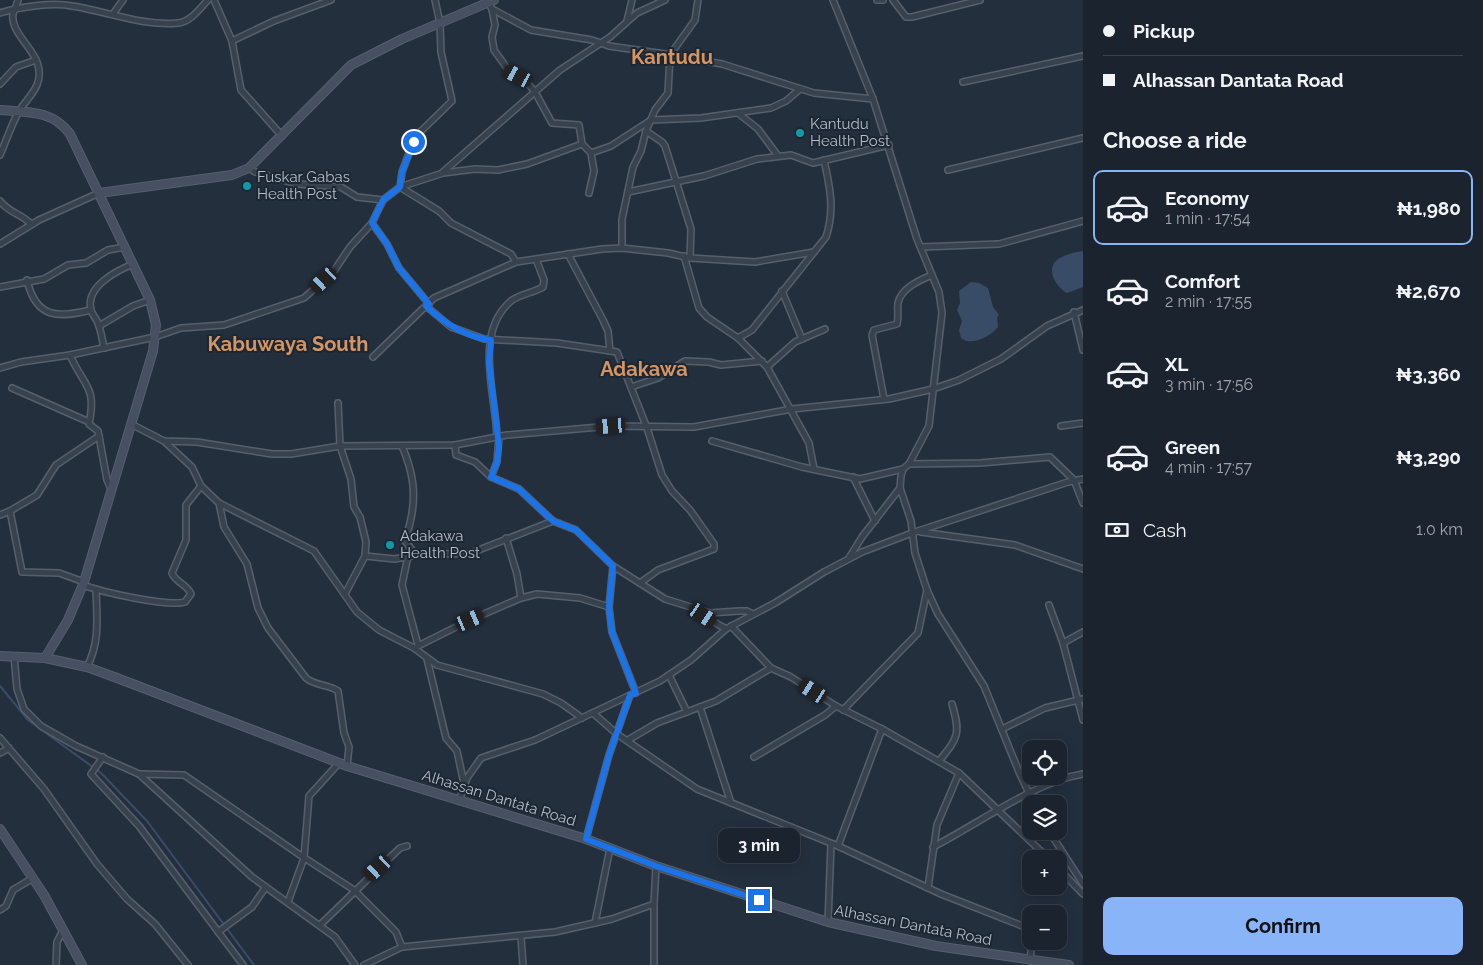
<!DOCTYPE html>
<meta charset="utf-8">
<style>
:root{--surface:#1b232e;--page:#282f3a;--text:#f1f3f6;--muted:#a0a4aa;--line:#39404a;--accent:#8ab4f8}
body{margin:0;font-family:Raleway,sans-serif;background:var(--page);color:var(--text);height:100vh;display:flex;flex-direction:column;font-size:19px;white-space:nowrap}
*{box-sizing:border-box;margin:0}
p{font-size:16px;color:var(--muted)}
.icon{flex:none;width:28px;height:28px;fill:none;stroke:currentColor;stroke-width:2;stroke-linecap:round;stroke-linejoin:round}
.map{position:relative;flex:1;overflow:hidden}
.panel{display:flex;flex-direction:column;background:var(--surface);width:400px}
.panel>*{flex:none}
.top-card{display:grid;align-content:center;height:110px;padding:0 20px;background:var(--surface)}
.buttons{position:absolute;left:1022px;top:740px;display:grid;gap:10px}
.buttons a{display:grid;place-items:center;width:45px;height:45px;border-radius:10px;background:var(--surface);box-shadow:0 2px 12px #0003,0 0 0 1px var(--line);font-size:25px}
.end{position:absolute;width:22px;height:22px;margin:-11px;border:6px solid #1a73e8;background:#fff;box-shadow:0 0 0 2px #fff}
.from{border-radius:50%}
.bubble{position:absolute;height:35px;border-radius:10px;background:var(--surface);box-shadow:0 2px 12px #0003,0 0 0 1px var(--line);font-size:16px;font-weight:700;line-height:35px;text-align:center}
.car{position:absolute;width:15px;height:30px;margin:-15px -8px;border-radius:6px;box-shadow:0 0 4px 1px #0007;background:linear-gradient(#222 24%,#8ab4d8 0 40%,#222 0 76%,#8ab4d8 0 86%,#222 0)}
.top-card b{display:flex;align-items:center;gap:18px;height:48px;font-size:19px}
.top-card b+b{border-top:1px solid var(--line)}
.top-card i{width:12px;height:12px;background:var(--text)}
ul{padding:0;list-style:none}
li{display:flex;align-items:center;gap:15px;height:75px;margin:0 10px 8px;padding:0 10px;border:2px solid transparent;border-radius:10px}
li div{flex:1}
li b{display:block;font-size:19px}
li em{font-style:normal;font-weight:700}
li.active{border-color:var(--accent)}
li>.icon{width:45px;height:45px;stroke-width:1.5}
h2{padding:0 20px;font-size:22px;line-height:60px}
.pay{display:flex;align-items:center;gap:12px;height:55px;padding:0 20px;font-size:19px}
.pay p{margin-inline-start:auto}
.action{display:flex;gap:10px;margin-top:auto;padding:10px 20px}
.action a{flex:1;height:58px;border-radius:10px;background:var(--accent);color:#111;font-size:20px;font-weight:700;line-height:58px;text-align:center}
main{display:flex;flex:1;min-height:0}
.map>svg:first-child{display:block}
</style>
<main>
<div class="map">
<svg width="1083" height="965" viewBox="0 0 1083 965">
<rect width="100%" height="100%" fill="#242f3e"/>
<g fill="#394c67">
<path d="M 1083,251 L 1083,287 L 1067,293 C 1057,288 1045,270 1057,260 C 1063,255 1075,252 1083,251 Z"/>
<path d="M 971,282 L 979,283 L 988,288 L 993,307 L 999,315 L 997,317 L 998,327 C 991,336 971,347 961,338 L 959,330 L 962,321 L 957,310 L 960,303 L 959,291 Z"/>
</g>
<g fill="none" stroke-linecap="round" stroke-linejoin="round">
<polyline stroke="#394c67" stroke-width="2" points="0,686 28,720 101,773 147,821 254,965"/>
<defs>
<g id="street">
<polyline points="214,0 232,41 241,90 282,136"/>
<polyline points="833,0 873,99 917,239 939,292 942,313 929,426 909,464 903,469 901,476 900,488 911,521 915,553 927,590 938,614 984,686 1019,772 1034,804"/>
<polyline points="877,0 883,0"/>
<polyline points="893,0 906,17 912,17 980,0"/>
<polyline points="488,2 492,9 531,30 592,40 609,46 672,55 722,64 814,93 873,99"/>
<polyline points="492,9 495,25 492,37 494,50 509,71 525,80 535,92 552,123 579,125 582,144 591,153 594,171 589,193"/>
<path d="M 0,13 C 20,7 52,2 72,6 C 105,11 146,27 178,23 C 191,22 200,8 208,0"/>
<polyline points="113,14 123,0"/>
<polyline points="627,21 632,0"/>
<polyline points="232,41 274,21 331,0"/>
<polyline points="963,82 1083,56"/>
<polyline points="0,84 16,67 36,60"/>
<polyline points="738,113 758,129 778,156"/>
<polyline points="646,131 662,142 665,146 691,229 690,258"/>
<polyline points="591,153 611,146 651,120 701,118 771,108 786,101 800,89"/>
<path d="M 0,155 C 6,141 11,126 18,113 C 27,97 44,87 38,65 C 34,48 10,32 13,14 C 14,9 17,6 18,0"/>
<polyline points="249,168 255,172 297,184 341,187 357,197 383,200"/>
<polyline points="948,170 1083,138"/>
<polyline points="443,172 560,70 610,37 637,13 665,0"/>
<polyline points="400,187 402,172 415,137 452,101 441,52 440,23 435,0"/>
<polyline points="400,187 439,211 451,223 511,254 516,262"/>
<polyline points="628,192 704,176 757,159 791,155 813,163 889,145"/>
<path d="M 0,201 C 9,213 22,214 31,224"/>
<polyline points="372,223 387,244 399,268 429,304"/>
<polyline points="0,244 39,220 99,193"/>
<polyline points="922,247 999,244 1083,221"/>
<polyline points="622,248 622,219 633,167 641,151 646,131 655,110 668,93 670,55 695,20 698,0"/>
<polyline points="568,254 603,320 608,331 610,351"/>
<polyline points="684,256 699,308 707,317 738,338 767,367 809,443 814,469"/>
<path d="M 27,280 C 36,319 58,318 91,310"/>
<polyline points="0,287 44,279 68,265 86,263 108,250 125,247"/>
<polyline points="782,291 802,339"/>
<polyline points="426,306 451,327 484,339 557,343 617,352 647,428 662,475 672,491 690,510 714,544 714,549 658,570 640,583"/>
<polyline points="1074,312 1083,350"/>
<polyline points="99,326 133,306 150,300"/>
<path d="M 738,338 L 752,330 L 826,237 C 835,210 830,187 824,160"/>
<path d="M 104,348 C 102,339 101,329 97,321 C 95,317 92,314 91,310 C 85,287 116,271 133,264"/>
<path d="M 70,355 C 84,387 97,386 89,424 L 98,431 L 107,480 L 111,489"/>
<polyline points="373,357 434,298 516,262 602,249 622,248 668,253 690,258 755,262 814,252"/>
<polyline points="767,367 795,342 825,329"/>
<polyline points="0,368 21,362 70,355 155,337 181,328 224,325 304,298 334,271 350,247 372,223 383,200 400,187 443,173 475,169 498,170 527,164 582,144"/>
<polyline points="631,387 658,378 685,361 709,362 721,365 762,361"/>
<polyline points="12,388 89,422"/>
<path d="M 884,399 L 872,335 L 874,330 L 897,324 C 899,317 897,310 898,303 C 901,288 920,280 932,275"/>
<polyline points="338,403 340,446 351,479 354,507 360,517 366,542 365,556 345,594"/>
<polyline points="131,424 164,441 197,442 272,454 291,454 340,446 455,445 507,435 611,426 694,427 792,409 889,399 933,389 959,380 1001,359 1047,326 1083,310"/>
<polyline points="1061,426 1083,423"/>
<path d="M 497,437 C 496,395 473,333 511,301 C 520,294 533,293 543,287 L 544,280 L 536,259"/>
<polyline points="164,441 192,467 201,486 219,503 314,551 357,612 379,630 414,648 437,665 543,694 561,703 582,718"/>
<polyline points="712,441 802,467 860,479 903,469"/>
<polyline points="455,445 456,455 475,462 491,477 519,489 553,521 576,530 613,566 665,599 710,613 739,611 747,611 753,614"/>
<path d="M 402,446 C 413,472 417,494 410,523 C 409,529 406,535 405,541 L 416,555"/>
<polyline points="909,464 980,463 1050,457 1074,480 1083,503"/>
<polyline points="491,477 497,462 499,437"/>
<polyline points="853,477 875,521"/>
<path d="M 219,503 L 224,527 L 247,564 L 258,608 L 268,628 L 306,678 C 315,686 328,684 338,691 L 344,733 L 349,747 L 347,766"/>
<polyline points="10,511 22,572 59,573 84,582"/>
<polyline points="0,515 10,511 37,495 56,465 99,436"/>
<polyline points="921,532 1015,545 1083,569"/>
<polyline points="506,538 517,574 521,598"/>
<polyline points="365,556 395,559 416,555 471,553 553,521"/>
<polyline points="408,556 402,585 418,645"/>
<polyline points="849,558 862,537 900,488"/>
<polyline points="613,566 609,607 612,632 636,693"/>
<path d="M 83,585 C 102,592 167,607 185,602 L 191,594 C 187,584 176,583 172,573 L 186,540 L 186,505 L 201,486"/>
<polyline points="1049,605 1063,643"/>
<polyline points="699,613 726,629"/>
<polyline points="731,626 771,668 791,677 836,706 882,729 959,773 1049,859"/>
<polyline points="1083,632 1063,643 1083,720"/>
<polyline points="414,648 470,620 521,598 537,594 580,598 609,607"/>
<polyline points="14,656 17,689 24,709 41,726 76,746 139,774 252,877 335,937 355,965"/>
<polyline points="427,659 446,738 457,751 464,784"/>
<path d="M 87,667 C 100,642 97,618 96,590"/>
<polyline points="669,675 687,712"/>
<polyline points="700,707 731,803"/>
<polyline points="843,710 918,633 927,590"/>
<polyline points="593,713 617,734 697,789 838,846 941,894 1030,929 1031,932"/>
<polyline points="1002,729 1045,708 1083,699"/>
<polyline points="0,738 44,789 97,864 127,899 155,924 188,965"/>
<polyline points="628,740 657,723 716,701 771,668"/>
<polyline points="0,753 9,748"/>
<polyline points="103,757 91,774 139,826 243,965"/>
<polyline points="754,757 825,715 836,706"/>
<path d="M 939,761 C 958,738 961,734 952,704"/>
<polyline points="139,774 184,775 300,855 354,890 396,932 402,947"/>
<polyline points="459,801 467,778 481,758 535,740 660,681 691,660 726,629 775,603 824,572 862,552 912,533 1068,482 1083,479"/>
<polyline points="1049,831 1083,884"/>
<polyline points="586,839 609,755 630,695"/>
<polyline points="838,846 882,729"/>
<path d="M 933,847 C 978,824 1034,782 1083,774"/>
<polyline points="1059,869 1083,894"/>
<polyline points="928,888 937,825 959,773"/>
<polyline points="288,902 304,858 309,796 339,763"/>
<polyline points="0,910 6,906 13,890 33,878"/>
<polyline points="828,922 831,844"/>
<polyline points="595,923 610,848"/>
<polyline points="320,925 400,848 407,846"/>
<polyline points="218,932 252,907 265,888"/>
<polyline points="521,937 523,965"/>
<polyline points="1030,961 1032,941"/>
<polyline points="56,965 57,942 63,930"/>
<polyline points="364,965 402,947 555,932 612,919 654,904"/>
<polyline points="654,965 654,904 656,866"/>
</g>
<g id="secondary">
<path d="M 0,110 C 27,112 53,110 70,134 L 150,300 L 156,325 L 153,351 L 84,582 L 68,620 L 45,658 L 0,656"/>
<polyline points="99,193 232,175 249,168 351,65 402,39 494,0"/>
<polyline points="45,658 87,667 117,678 347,766 586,839 656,866 828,922 936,946 1069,965"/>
<polyline points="0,829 44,895 82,965"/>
</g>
</defs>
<use href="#street" stroke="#565f6c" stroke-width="8"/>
<use href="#secondary" stroke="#565f6c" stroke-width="10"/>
<use href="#street" stroke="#38414e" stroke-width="5"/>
<use href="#secondary" stroke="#465061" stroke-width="8"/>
</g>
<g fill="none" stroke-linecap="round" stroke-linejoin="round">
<path stroke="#1a73e8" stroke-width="6" d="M 414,142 L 402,172 L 400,187 L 383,200 L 372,223 L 387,244 L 399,268 L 429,304 L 426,306 C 444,323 466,337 491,340 L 489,362 L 499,447 L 497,462 L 491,477 L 519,489 L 553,521 L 576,530 L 613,566 L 609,607 L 612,632 L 636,693 L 630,695 L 609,755 L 586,839 L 656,866 L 759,900"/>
</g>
<g fill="#0f9aa8" stroke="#1d2633" stroke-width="2">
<circle cx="800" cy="133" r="5"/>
<circle cx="247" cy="186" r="5"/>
<circle cx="390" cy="545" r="5"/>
</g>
<g text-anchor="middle" stroke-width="4" stroke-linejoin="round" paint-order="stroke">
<g font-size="15" fill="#b4bcc9" stroke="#1d2633" text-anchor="start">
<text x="810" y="129">Kantudu<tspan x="810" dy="17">Health Post</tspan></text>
<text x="257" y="182">Fuskar Gabas<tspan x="257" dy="17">Health Post</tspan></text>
<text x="400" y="541">Adakawa<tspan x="400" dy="17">Health Post</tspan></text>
</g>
<g font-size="15" fill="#b4bcc9" stroke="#1d2633">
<text transform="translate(499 798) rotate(17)" y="5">Alhassan Dantata Road</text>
<text transform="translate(913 925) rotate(11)" y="5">Alhassan Dantata Road</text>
</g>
<g font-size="20" font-weight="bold" fill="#d59563" stroke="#1d2633">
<text x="672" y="64">Kantudu</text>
<text x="288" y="351">Kabuwaya South</text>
<text x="644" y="376">Adakawa</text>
</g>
</g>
</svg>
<div class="buttons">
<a><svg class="icon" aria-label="locate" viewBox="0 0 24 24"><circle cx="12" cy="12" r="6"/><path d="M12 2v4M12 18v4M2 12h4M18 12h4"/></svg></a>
<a><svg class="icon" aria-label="layers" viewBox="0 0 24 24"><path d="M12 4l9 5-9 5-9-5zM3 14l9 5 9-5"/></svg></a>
<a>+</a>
<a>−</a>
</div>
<i class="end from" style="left:414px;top:142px"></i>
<i class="end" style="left:759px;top:900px"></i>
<div class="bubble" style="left:718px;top:828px;width:82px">3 min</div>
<i class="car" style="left:518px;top:76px;rotate:298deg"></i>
<i class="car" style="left:324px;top:280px;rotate:228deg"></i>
<i class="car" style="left:611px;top:426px;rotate:266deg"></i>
<i class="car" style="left:703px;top:615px;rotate:124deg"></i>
<i class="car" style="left:470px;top:620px;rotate:67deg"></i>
<i class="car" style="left:813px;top:691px;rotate:303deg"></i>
<i class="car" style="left:378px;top:868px;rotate:228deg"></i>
</div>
<section class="panel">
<div class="top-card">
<b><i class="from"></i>Pickup</b>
<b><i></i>Alhassan Dantata Road</b>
</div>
<h2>Choose a ride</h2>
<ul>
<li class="active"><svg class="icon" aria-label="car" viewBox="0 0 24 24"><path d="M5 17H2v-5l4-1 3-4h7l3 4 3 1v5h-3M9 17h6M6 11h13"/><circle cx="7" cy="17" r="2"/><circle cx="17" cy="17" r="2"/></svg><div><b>Economy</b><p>1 min · 17:54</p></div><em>₦1,980</em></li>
<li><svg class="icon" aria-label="car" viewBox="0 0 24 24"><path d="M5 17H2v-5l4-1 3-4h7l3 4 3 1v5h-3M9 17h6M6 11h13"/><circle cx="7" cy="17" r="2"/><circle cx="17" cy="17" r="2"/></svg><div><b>Comfort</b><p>2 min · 17:55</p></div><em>₦2,670</em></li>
<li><svg class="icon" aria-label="car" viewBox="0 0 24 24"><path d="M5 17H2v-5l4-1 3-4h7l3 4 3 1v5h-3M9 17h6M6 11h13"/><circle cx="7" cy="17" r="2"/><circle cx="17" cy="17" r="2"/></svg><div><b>XL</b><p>3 min · 17:56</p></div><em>₦3,360</em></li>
<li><svg class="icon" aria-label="car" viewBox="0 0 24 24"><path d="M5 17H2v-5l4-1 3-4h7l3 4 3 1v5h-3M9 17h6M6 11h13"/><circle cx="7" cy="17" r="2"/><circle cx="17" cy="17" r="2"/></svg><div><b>Green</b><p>4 min · 17:57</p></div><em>₦3,290</em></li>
</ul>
<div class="pay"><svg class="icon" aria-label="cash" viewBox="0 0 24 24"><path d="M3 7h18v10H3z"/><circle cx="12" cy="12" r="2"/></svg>Cash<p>1.0 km</p></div>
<div class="action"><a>Confirm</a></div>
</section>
</main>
